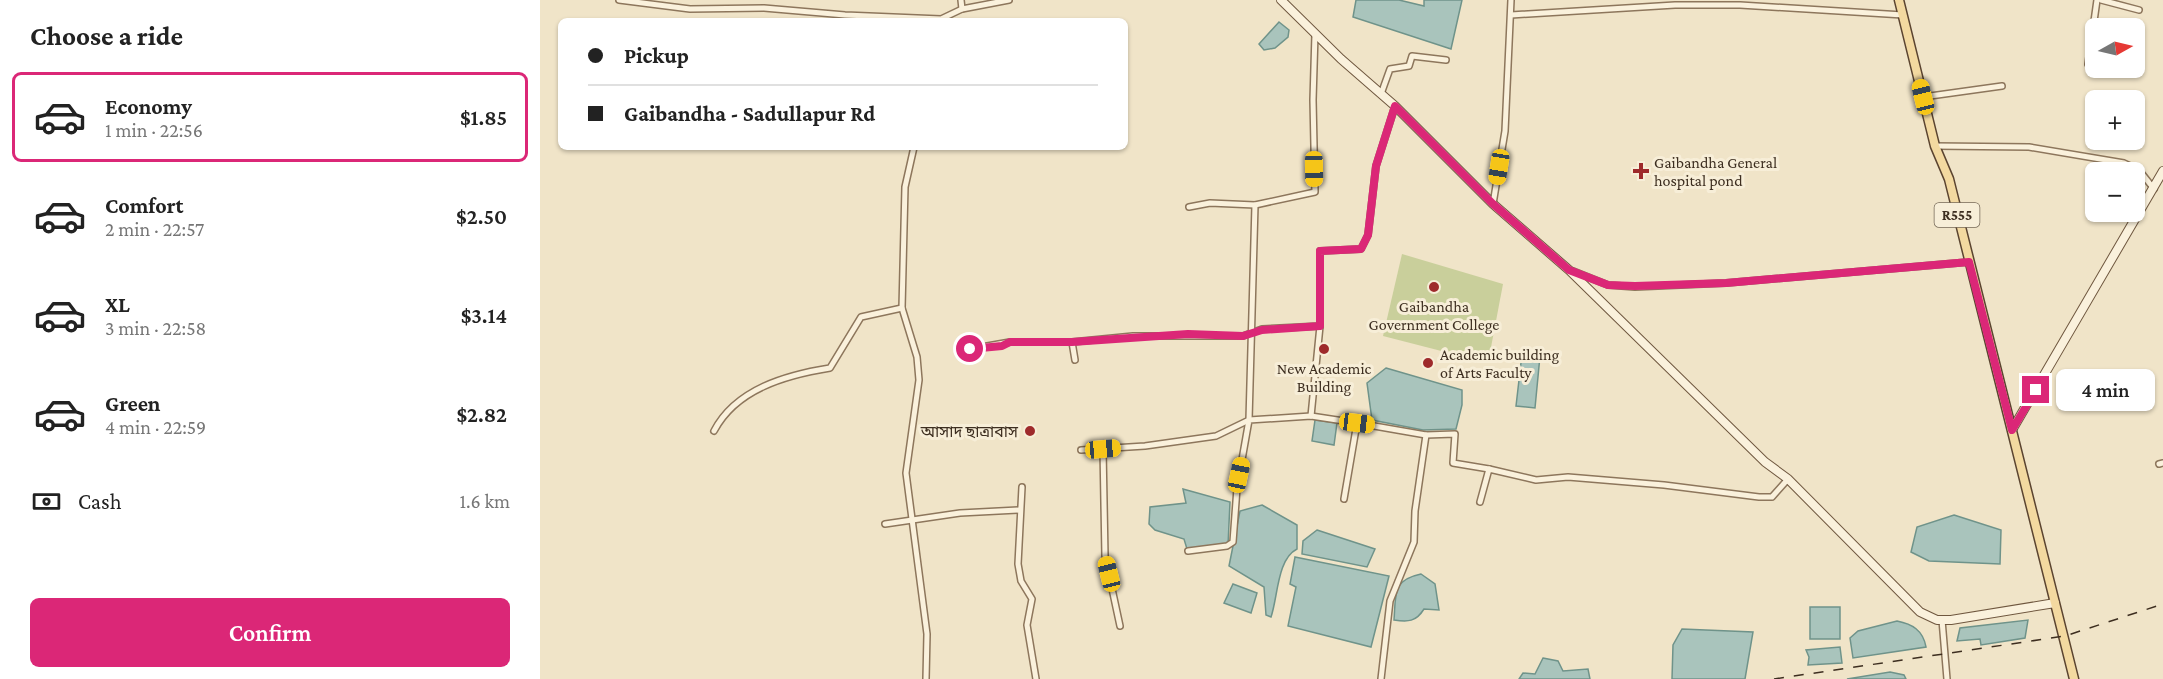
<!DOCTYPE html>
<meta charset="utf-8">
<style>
:root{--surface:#fff;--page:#f2f2f2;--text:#222;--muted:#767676;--line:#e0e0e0;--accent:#db2777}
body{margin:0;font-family:"Crimson Pro","Noto Sans Bengali",serif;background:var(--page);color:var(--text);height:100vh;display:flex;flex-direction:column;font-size:22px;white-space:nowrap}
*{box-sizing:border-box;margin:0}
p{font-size:20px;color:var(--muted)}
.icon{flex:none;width:33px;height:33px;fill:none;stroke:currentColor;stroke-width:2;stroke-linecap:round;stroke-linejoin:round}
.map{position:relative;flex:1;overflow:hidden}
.drawer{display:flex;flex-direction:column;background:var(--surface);width:540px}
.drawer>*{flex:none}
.hud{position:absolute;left:18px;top:18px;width:570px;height:132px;border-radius:9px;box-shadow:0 2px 4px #0004;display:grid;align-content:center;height:132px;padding:0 30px;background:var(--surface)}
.needle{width:39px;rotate:82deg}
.tools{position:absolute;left:1545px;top:18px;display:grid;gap:12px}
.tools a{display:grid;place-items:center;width:60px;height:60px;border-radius:9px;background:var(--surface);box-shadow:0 2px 4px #0004;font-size:30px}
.end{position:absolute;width:27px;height:27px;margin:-14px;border:8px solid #db2777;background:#fff;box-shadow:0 0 0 3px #fff}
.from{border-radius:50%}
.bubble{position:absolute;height:42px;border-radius:9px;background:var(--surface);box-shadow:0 2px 4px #0004;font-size:20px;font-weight:600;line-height:42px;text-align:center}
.car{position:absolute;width:18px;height:36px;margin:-18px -9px;border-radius:8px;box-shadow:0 0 4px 2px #0007;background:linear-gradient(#f5c518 24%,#345 0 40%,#f5c518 0 76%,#345 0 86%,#f5c518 0)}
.hud b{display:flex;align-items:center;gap:21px;height:57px;font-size:22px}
.hud b+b{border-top:2px solid var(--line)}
.hud i{width:15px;height:15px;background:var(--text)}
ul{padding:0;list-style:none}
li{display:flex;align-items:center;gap:18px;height:90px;margin:0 12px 9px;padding:0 18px;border:3px solid transparent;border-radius:9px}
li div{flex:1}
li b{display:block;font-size:22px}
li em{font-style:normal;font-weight:600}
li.current{border-color:var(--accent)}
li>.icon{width:54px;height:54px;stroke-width:1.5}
h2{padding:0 30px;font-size:27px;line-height:72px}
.pay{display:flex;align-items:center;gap:15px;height:66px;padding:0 30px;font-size:22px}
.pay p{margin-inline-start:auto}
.primary-button{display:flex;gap:12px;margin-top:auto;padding:12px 30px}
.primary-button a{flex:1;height:69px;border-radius:9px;background:var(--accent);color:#fff;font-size:24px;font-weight:600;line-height:69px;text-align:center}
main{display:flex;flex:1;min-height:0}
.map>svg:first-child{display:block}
</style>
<main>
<section class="drawer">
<h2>Choose a ride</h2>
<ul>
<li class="current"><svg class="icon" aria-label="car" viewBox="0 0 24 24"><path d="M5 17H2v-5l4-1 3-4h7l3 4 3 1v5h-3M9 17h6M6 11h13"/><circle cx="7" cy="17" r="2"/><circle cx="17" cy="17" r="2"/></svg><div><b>Economy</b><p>1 min · 22:56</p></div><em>$1.85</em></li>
<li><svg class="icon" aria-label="car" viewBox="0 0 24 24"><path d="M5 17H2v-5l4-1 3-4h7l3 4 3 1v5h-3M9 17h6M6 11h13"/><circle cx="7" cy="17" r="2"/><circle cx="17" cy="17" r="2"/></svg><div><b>Comfort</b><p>2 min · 22:57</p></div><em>$2.50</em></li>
<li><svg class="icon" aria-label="car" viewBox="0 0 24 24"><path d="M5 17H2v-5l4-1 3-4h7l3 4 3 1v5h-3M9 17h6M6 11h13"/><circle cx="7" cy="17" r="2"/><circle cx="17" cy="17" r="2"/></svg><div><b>XL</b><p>3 min · 22:58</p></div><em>$3.14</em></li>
<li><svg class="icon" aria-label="car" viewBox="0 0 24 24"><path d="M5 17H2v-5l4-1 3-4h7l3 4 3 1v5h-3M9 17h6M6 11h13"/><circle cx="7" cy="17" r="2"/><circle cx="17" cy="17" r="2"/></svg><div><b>Green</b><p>4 min · 22:59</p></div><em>$2.82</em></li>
</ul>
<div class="pay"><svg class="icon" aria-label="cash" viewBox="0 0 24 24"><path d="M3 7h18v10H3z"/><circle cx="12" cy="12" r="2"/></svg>Cash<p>1.6 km</p></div>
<div class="primary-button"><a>Confirm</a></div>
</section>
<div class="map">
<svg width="1623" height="679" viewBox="0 0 1623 679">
<rect width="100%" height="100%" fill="#f0e4c8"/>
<polygon fill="#c9cf9b" points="862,254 963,284 948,363 843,336"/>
<g fill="#a9c4bc" stroke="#6f938a" stroke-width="1.5">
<polygon points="816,0 859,0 884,6 884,0 922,0 911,49 813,17"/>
<polygon points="739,22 749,30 748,37 735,48 724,50 719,44"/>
<polygon points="982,354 1000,356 995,408 976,406"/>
<polygon points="846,368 922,390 922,405 916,429 883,430 832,420 827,383"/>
<polygon points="775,420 797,423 794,445 772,441"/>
<polygon points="643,489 690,502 688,545 647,549 644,539 615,530 609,524 610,507 646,503"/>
<path d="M 722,505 L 757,525 L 757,549 C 737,559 738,597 731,617 L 726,615 L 724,587 L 689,566 L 700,511 Z"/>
<polygon points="1414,515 1461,530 1460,564 1389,561 1371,552 1377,527"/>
<polygon points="777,530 835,549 827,567 762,554 763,541"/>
<polygon points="755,557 849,576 831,647 748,626 756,587 750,584"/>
<path d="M 881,574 L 895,584 L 899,610 L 884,609 C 876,622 868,622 854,620 C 856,594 852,580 881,574 Z"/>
<polygon points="693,584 717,593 711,613 684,603"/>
<rect x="1270" y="607" width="30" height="32"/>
<polygon points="1488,620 1485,638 1441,645 1440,639 1417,641 1420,628"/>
<path d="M 1357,621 C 1372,624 1383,630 1386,647 L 1313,658 L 1310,638 L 1318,631 Z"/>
<polygon points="1142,629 1213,632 1205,679 1132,679 1133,645"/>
<polygon points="1300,647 1302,663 1268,665 1269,657 1266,650"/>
<polygon points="1003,658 1018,661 1023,671 1048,669 1050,679 979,679 983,673 995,674"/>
<polygon points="1350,672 1364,675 1366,679 1307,679"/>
</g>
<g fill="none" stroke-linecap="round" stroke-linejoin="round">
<defs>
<g id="minor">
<polyline points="79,0 150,9 224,8 305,15 401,19 422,9 469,0"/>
<polyline points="421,0 422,9"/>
<polyline points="1561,0 1599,10"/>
<polyline points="971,15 1135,5 1200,5 1363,15"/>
<polyline points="1548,64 1557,0"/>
<polyline points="841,94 850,69 869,66 872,56 906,60"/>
<polyline points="1383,97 1462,86"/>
<polyline points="1395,146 1489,147 1584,163 1599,170 1614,189"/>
<polyline points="374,147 365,187 362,308 377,357 379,380 366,473 387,634 386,679"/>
<polyline points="953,204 965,131 971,0"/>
<polyline points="649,207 670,203 715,205 775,192 773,100 775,34"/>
<polyline points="1033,271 1068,285 1095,287 1186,283 1429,262"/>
<polyline points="532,342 535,360"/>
<polyline points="430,349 470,342 532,342 593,336 703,336 722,329 780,326"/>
<polyline points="771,416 780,326 780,251 821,249 828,235 836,166 855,106"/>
<polyline points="817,423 886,435 915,434 913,463 949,469"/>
<path d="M 174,431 C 196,389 246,375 290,368 L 321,317 L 362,308"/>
<polyline points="563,449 565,556 580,626"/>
<polyline points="541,450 605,446 676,436 709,420 715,205"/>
<polyline points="1619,464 1623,463"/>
<polyline points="482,487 478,564 481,581 492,599 487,625 496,679"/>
<polyline points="940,502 949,469 996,480 1028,477 1124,485 1219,497 1232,497 1248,479"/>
<polyline points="345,524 420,513 479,510"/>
<polyline points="648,551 687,546 693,542 697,488 709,420 771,416 817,423 804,499"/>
<polyline points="1402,620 1407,679"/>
<polyline points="841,679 850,601 874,542 875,511 886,435"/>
</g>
<g id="secondary">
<polyline points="741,0 801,59 855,106 953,204 1029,270 1225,462 1248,479 1380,612 1397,620 1411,620 1515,603"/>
<polyline points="1472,430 1623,171"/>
</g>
<polyline id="primary" points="1359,0 1395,146 1409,179 1534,679"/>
</defs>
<use href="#minor" stroke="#8d765c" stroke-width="8"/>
<use href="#secondary" stroke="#6f573f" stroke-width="10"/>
<use href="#primary" stroke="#5b4430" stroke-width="11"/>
<use href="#minor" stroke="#faf1dc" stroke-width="5"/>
<use href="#secondary" stroke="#faf1dc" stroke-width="8"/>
<use href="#primary" stroke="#f3d9a0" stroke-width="8"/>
<polyline stroke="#3d2e20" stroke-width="1.5" stroke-dasharray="10 10" stroke-linecap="butt" points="1234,679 1525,636 1623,604"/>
</g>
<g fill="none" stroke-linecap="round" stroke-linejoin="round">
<polyline stroke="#db2777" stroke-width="8" points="430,349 462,346 470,342 532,342 648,334 703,336 722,330 780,326 780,251 821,249 828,235 836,166 855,106 953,204 1029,270 1068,285 1095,286 1186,283 1429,262 1472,430 1496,390"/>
</g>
<g fill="#9e2a2b" stroke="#f7eed8" stroke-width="2">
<path d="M1098 162h6v6h6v6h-6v6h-6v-6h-6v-6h6z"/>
<circle cx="894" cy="287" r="6"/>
<circle cx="784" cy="349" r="6"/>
<circle cx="888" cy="363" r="6"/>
<circle cx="490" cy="431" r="6"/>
</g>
<g text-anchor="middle" stroke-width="6" stroke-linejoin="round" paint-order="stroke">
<rect fill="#f7eed8" stroke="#756857" stroke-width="1.5" x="1394.5" y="203" width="45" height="24" rx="4.5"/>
<g font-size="15" font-weight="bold" fill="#3d2e20">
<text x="1417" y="220">R555</text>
</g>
<g font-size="16" fill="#3d2e20" stroke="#f7eed8" text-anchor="start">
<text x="1114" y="168">Gaibandha General<tspan x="1114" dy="18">hospital pond</tspan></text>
<text x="894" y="312" text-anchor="middle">Gaibandha<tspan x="894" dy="18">Government College</tspan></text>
<text x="900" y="360">Academic building<tspan x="900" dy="18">of Arts Faculty</tspan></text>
<text x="784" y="374" text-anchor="middle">New Academic<tspan x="784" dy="18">Building</tspan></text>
<text x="478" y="437" text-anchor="end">আসাদ ছাত্রাবাস</text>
</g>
</g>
</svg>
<div class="tools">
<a><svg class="needle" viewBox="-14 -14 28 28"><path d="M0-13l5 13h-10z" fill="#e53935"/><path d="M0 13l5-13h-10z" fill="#767676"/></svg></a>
<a>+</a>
<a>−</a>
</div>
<i class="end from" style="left:430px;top:349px"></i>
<i class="end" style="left:1496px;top:390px"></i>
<div class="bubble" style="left:1516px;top:369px;width:99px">4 min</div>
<i class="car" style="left:1383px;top:97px;rotate:346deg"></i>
<i class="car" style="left:959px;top:167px;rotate:189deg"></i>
<i class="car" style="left:774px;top:169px;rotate:179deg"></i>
<i class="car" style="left:817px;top:423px;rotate:97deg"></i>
<i class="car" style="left:563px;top:449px;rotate:85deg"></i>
<i class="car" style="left:699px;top:475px;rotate:12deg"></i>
<i class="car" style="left:569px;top:574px;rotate:346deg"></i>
<div class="hud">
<b><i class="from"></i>Pickup</b>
<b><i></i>Gaibandha - Sadullapur Rd</b>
</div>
</div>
</main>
